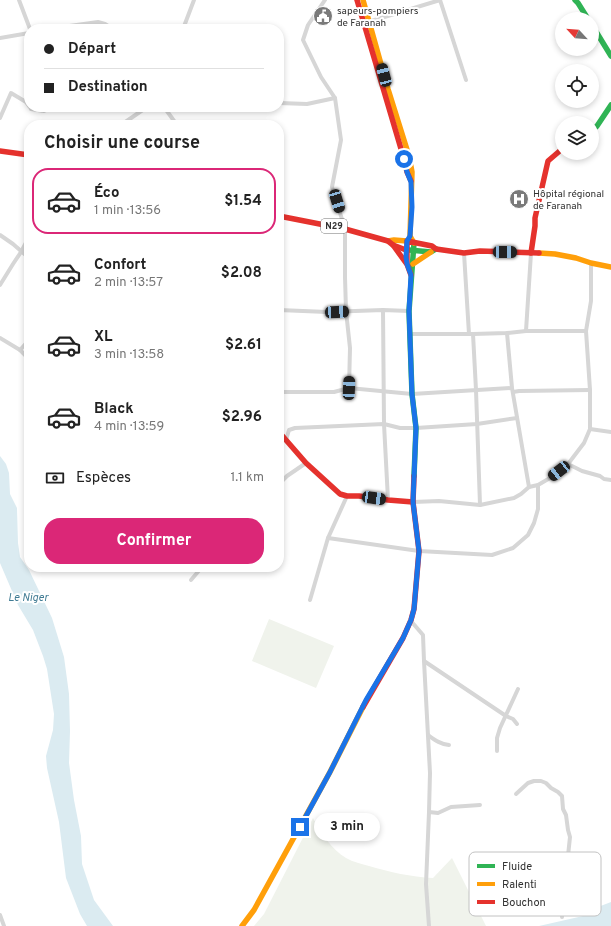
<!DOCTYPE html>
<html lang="fr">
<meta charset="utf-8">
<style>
:root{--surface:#fff;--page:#f6f6f6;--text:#222;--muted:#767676;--line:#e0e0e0;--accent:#db2777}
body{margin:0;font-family:Overpass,sans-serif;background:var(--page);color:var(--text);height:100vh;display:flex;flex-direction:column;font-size:15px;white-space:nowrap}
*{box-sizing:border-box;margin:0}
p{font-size:13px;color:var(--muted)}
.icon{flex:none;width:22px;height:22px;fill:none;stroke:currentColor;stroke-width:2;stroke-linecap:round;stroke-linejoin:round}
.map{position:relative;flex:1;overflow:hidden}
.sheet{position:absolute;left:24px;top:120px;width:260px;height:452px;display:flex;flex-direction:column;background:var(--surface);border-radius:16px;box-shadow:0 2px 6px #0003}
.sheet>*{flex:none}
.guide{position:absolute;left:24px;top:24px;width:260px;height:88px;border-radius:16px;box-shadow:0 2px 6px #0003;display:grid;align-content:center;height:88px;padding:0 20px;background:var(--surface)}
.needle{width:26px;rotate:296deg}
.fabs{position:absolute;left:555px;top:12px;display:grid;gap:8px}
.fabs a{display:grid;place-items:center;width:44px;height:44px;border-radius:50%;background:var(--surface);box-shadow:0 2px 6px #0003;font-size:20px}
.end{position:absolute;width:18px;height:18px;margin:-9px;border:5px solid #1a73e8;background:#fff;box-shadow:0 0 0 2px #fff}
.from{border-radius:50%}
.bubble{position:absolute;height:28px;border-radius:14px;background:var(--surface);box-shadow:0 2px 6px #0003;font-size:13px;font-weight:700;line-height:28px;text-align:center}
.car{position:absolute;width:12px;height:24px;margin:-12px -6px;border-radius:5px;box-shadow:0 0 3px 1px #0007;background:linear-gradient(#222 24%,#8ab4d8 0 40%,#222 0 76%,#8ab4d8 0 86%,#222 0)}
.guide b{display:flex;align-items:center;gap:14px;height:38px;font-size:15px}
.guide b+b{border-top:1px solid var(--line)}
.guide i{width:10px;height:10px;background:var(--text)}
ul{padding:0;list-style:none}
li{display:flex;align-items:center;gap:12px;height:66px;margin:0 8px 6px;padding:0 12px;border:2px solid transparent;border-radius:16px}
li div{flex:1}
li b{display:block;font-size:15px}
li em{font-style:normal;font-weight:700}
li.current{border-color:var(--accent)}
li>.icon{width:36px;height:36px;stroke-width:1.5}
h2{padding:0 20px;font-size:18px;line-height:48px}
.pay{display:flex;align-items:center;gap:10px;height:44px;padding:0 20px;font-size:15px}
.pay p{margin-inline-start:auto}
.action{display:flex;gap:8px;margin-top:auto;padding:8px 20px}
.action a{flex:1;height:46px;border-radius:16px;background:var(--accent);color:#fff;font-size:16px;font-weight:700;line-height:46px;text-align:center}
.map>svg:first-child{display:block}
</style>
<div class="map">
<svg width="611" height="926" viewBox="0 0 611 926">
<rect width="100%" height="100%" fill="#fff"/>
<g fill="#f0f3ec">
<polygon points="269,619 334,646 316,688 252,661"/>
<path d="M 313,818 C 320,832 332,850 346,858 C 353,862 362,864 369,866 C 390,872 411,877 433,878 L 452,858 L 486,926 L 254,926 L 264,914 Z"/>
</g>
<g fill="#dbebf1">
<polygon points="0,456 6,464 9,473 10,494 17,508 18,543 20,557 29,570 52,618 64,657 69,694 70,731 69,763 74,800 81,836 82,864 94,900 113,926 87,926 80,914 66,878 59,822 47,768 46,756 53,730 54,714 47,669 43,656 33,630 18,605 0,563"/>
<polygon points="611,902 611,926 539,926 583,916 598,907"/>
</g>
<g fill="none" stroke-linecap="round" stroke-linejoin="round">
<g stroke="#d6d6d6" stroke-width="4">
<polyline points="19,0 30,29"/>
<polyline points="325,0 308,25 303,40 321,77 335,98 341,140 332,187 345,229 345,277 346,311 350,348 349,388"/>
<polyline points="368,22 440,0 466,80"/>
<polyline points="48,29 98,22 105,24 113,29"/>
<polyline points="183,29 194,0"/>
<polyline points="0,38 29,33"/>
<polyline points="279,103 307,104 335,98"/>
<polyline points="30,107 31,109 44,111 53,107"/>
<polyline points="164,107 177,125"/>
<polyline points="0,118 11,93 26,102 29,106"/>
<polyline points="121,125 147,107"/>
<polyline points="0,235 13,244 29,258"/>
<polyline points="464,253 469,334"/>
<polyline points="0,285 13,264 21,252 29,237"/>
<polyline points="279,310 327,312 383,310 409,311"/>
<polyline points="383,310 384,424 388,500"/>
<polyline points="526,331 531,253"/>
<polyline points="507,333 512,388 529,487"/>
<polyline points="410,334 473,334 507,333 526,331 586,331"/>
<polyline points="473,334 476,390 480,505"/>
<polyline points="0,338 20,350 26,356 29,357"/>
<polyline points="20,350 29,340"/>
<polyline points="279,392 334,392 349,388 412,394 512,388"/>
<polyline points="513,392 519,391 590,390"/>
<polyline points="590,429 590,390 586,331 591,301 591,263"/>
<polyline points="286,440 289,430 295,428 384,424 400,428 416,428 477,424 517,418"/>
<polyline points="568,464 582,471 600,476 604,479 611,480"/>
<polyline points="279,484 287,476 306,463"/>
<polyline points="413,502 439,501 480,505 514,498 521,494 529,487 538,485 550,478 568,464 584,443 590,429 611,432"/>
<polyline points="328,538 419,551 492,555 513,548 528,535 534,523 538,509 538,485"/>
<polyline points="191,580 202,567"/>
<polyline points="310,600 328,538 347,496"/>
<polyline points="411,621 423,635 424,661 430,773 429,812 426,884 429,926"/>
<polyline points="424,661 506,716 513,719 517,724"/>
<path d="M 428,735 C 435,740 440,744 449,745"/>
<polyline points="497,751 497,738 500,728 518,689"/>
<polyline points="516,794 528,783 534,781 541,781 546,783 551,788 558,792 562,796 563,809 566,815 568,830 570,837 567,865 561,899 562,917"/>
<polyline points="429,812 438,813 451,807 480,805"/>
<polyline points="0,915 4,926"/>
</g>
<g stroke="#30b455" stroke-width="5.5">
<polyline points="575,0 578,3 588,19"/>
<polyline points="592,25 611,56"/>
<polyline points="592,131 597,126 611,105"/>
<polyline points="414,243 409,311 412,394 416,428 414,476"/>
<polyline points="409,250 431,252 436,249"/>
</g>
<g stroke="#ff9f0a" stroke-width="5.5">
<polyline points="363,0 388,89 409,156 412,172 410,236 414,243"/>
<polyline points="388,241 394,240 407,241"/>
<polyline points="539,253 555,254 576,258 591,263 611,267"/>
<polyline points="413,264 431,252"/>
<polyline points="242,926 254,910 330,772 363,707"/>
</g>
<g stroke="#e5322d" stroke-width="5.5">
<polyline points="357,0 404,159 407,172 411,181"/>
<polyline points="0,151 29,155"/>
<polyline points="279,216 345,229 388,241 393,245 406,250"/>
<polyline points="393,245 406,263"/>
<polyline points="531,253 535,226 535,218 548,161 562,149"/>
<polyline points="411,275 407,264 407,241 432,246 436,249 464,253 480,251 539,253"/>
<polyline points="279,432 306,463 340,494 347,496 359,496 388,500 413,502"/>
<polyline points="363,707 403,638 411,620 414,609 419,551 413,502 414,476"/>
</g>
</g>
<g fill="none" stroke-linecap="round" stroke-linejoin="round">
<polyline stroke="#1a73e8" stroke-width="5" points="300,827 330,772 366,700 403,638 411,620 414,609 419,551 413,502 416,428 412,394 409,311 411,275 407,264 406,257 407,241 410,236 412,207 411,182 407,172 404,159"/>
</g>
<defs>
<symbol id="civic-disc" viewBox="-11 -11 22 22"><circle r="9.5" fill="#7a7a7a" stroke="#fff"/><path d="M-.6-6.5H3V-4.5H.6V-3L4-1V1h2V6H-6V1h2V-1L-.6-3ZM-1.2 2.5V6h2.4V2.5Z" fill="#fff"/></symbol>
<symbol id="hospital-disc" viewBox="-11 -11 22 22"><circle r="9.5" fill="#7a7a7a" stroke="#fff"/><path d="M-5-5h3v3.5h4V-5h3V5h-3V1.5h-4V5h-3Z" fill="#fff"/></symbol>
</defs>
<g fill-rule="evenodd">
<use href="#civic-disc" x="312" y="5" width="22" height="22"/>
<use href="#hospital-disc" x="508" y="188" width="22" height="22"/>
</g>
<g text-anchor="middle" stroke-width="4" stroke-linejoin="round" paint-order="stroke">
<rect fill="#fff" stroke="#707070" stroke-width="1" x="321" y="219" width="26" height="14" rx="3"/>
<g font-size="9" font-weight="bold" fill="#323232">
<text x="334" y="229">N29</text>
</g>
<g font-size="10" fill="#323232" stroke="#fff" text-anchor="start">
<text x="337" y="14">sapeurs-pompiers<tspan x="337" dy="12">de Faranah</tspan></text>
<text x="533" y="197">Hôpital régional<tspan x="533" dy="12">de Faranah</tspan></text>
</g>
<g font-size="11" font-style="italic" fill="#417c94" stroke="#fff">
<text x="28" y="601">Le Niger</text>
</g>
</g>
<rect x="469" y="852" width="132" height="64" rx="6" fill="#fff" stroke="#c2c2c2" stroke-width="1"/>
<rect x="477" y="864" width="18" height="4" fill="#30b455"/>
<rect x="477" y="882" width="18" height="4" fill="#ff9f0a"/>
<rect x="477" y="900" width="18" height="4" fill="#e5322d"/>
<g font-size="11" fill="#323232">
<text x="502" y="870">Fluide</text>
<text x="502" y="888">Ralenti</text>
<text x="502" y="906">Bouchon</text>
</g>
</svg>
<div class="fabs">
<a><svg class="needle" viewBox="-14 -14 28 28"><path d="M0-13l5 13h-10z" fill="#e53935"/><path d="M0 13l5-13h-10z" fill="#767676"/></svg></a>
<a><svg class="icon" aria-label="locate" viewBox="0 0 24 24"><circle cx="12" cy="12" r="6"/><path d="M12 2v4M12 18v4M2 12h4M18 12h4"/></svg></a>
<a><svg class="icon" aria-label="layers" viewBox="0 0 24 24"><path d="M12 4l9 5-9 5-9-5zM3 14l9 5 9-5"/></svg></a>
</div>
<i class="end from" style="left:404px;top:159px"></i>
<i class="end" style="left:300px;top:827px"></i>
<div class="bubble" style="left:314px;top:813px;width:66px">3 min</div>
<i class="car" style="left:384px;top:75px;rotate:345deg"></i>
<i class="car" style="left:337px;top:201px;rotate:163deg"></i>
<i class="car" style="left:505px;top:252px;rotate:91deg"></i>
<i class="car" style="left:337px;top:312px;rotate:87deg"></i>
<i class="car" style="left:349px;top:388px;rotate:2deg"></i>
<i class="car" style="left:559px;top:471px;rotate:232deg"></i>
<i class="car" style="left:374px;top:498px;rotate:98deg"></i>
<div class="guide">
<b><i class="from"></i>Départ</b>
<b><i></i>Destination</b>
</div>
<section class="sheet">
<h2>Choisir une course</h2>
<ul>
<li class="current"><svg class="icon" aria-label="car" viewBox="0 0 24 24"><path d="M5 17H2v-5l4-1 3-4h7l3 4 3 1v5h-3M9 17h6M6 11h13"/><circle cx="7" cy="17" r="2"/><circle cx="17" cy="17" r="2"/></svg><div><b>Éco</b><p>1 min · 13:56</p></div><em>$1.54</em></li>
<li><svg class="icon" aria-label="car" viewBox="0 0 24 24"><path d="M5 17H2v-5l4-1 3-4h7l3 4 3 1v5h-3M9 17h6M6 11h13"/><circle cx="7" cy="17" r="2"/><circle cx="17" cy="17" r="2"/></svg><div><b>Confort</b><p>2 min · 13:57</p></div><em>$2.08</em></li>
<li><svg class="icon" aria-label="car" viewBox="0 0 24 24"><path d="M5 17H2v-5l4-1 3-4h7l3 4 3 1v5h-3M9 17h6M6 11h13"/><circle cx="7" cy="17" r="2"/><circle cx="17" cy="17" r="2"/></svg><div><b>XL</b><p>3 min · 13:58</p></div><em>$2.61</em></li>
<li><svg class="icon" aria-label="car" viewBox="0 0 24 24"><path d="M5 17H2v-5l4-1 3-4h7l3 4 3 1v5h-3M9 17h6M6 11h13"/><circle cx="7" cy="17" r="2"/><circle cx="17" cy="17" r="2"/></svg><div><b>Black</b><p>4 min · 13:59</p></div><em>$2.96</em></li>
</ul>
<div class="pay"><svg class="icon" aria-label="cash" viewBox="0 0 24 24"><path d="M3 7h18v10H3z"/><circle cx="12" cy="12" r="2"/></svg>Espèces<p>1.1 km</p></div>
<div class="action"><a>Confirmer</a></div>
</section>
</div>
